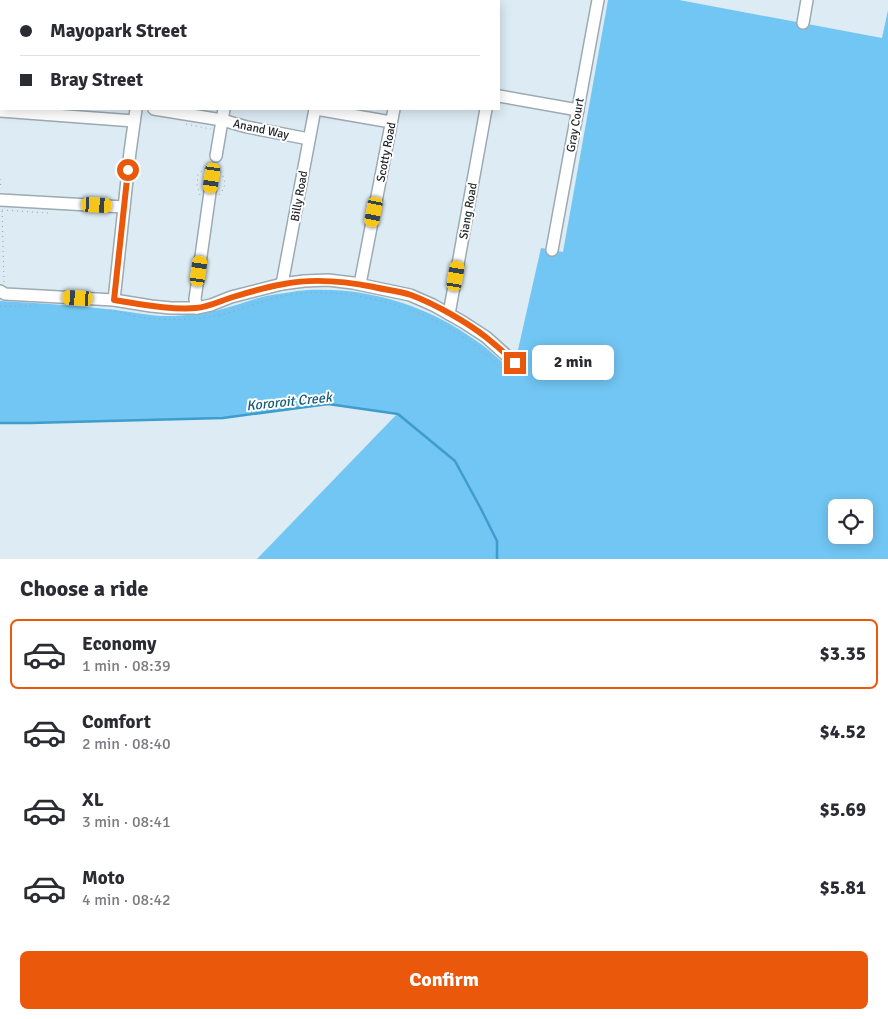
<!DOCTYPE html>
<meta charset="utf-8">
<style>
:root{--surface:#fff;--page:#f7f7f7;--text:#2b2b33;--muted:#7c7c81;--line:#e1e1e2;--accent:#ea580c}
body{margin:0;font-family:Signika,sans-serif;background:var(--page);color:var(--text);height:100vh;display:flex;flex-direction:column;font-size:19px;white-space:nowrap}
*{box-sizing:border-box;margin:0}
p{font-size:16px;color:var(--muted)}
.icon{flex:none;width:28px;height:28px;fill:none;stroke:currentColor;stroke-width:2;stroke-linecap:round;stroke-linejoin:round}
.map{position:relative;height:559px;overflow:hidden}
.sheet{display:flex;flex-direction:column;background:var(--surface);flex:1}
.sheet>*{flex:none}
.banner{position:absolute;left:0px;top:0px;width:500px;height:110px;box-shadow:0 2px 12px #0003;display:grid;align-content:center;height:110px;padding:0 20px;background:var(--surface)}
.fabs{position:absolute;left:828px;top:499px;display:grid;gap:10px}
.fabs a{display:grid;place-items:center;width:45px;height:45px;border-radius:8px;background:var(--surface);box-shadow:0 2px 12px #0003;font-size:25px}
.end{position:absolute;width:22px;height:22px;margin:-11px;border:6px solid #ea580c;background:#fff;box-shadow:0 0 0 2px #fff}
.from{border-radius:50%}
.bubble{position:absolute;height:35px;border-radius:8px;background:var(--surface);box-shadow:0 2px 12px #0003;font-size:16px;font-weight:800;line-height:35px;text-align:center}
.car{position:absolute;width:15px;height:30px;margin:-15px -8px;border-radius:6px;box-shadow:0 0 4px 1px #0007;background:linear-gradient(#f5c518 24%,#345 0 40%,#f5c518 0 76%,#345 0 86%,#f5c518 0)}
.banner b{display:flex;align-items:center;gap:18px;height:48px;font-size:19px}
.banner b+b{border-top:1px solid var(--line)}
.banner i{width:12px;height:12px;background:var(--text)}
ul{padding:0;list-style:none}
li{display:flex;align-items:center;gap:15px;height:70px;margin:0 10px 8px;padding:0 10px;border:2px solid transparent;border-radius:8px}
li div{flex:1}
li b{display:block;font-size:19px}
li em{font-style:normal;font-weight:800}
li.selected{border-color:var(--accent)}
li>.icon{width:45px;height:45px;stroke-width:1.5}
h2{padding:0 20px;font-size:22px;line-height:60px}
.primary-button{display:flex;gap:10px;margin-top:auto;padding:10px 20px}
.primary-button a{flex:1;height:58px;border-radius:8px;background:var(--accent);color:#fff;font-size:20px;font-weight:800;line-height:58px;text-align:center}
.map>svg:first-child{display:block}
</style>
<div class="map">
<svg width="888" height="559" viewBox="0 0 888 559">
<rect width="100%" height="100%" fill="#dcebf4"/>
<path fill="#71c6f3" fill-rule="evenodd" d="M 608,0 L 679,0 L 882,38 L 888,10 L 888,559 L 257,559 L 397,414 L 328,404 L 223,418 L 30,423 L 0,423 L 0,301 C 35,303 71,305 106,309 C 129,311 151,317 174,316 C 191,315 209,313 226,308 C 240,304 253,299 266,296 C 280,294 294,291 308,290 C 367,287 427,305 475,340 C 489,349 501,361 513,372 L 541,248 L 563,252 ZM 836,508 L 864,508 L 864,535 L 836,535 Z"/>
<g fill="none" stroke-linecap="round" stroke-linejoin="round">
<polyline stroke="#3e9dcb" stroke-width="2.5" points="0,423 30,423 223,418 328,404 398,414 455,461 481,509 497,541 497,559"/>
<defs>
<g id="minor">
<polyline points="156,1 157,0"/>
<polyline points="245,1 245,0"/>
<polyline points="335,1 336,0"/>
<polyline points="0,19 1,19"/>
<polyline points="803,23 807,0"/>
<polyline points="499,96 578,110"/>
<polyline points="154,109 222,120 247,127 309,139"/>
<polyline points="316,109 391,122"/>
<polyline points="0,111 134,121"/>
<polyline points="216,156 224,109"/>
<polyline points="0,200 124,207"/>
<polyline points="552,250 598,0"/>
<polyline points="282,284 315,109"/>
<polyline points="360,284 394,109"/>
<polyline points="0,291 5,294 114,300 151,306 171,308 197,308 211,305 231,297 282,284 304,281 328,280 353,283 410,295 433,305 463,322 486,337 515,363"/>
<polyline points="114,300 130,152 136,109"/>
<polyline points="197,308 195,299 212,178"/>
<polyline points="449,314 486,109"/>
</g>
</defs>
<use href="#minor" stroke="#9caab2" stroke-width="14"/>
<g stroke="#949fa5" stroke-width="1" stroke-dasharray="1 4" stroke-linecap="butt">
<polyline points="186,124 211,129"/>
<polyline points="0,179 1,189"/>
<polyline points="200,195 197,186 198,174 207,167 208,161"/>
<path d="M 219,195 C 228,185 225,179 219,169 L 220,165"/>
<polyline points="2,210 48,213"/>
<polyline points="2,211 4,282"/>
<polyline points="0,306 39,306"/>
<path d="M 110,310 C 119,312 127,314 136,316 C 163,321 192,321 219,315 C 243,310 265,298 289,295 C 344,286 413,304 460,335 C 478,347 494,361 510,375"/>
</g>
<use href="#minor" stroke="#fff" stroke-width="11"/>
</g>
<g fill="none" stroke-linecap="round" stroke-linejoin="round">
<path stroke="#ea580c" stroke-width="6" d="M 128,170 L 114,300 C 141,304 169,310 196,308 C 209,307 220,301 233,297 C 249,292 267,287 284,284 C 314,278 344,281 374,287 C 386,290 399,291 411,295 C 435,304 467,322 487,338 C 497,346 506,354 515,363"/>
</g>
<g text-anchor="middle" stroke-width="4" stroke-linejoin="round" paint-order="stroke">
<g font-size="12" fill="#22272a" stroke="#fff">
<text transform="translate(575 125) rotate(-80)" y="4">Gray Court</text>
<text transform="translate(261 129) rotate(12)" y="4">Anand Way</text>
<text transform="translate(386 152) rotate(-79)" y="4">Scotty Road</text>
<text transform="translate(299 196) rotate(-80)" y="4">Billy Road</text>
<text transform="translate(468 211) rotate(-80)" y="4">Siang Road</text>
</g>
<g font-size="14" font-style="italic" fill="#135b7b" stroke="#fff">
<text transform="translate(289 401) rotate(-6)" y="5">Kororoit Creek</text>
</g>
</g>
</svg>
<div class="fabs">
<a><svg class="icon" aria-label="locate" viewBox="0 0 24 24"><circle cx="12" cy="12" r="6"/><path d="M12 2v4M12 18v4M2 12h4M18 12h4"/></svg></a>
</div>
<i class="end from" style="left:128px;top:170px"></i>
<i class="end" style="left:515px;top:363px"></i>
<div class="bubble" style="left:532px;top:345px;width:82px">2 min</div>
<i class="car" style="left:212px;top:178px;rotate:188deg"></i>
<i class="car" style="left:97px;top:205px;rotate:93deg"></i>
<i class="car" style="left:374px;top:212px;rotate:191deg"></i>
<i class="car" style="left:199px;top:271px;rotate:8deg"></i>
<i class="car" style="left:456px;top:276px;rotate:10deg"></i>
<i class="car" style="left:78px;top:298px;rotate:273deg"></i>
<div class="banner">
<b><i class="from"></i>Mayopark Street</b>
<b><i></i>Bray Street</b>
</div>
</div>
<section class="sheet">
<h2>Choose a ride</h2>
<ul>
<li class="selected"><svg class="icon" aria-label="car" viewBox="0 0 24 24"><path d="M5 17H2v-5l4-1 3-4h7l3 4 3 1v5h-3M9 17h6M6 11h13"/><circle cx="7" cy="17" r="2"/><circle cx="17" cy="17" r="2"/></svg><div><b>Economy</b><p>1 min · 08:39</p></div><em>$3.35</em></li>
<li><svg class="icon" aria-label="car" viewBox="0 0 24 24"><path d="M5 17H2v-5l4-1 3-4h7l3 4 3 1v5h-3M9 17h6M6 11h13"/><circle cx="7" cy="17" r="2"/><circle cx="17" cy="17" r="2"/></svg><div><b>Comfort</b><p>2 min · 08:40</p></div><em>$4.52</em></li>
<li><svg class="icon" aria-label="car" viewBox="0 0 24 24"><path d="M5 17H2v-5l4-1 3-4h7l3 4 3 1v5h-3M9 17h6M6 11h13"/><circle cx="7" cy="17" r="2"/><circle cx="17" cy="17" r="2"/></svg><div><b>XL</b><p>3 min · 08:41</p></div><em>$5.69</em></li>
<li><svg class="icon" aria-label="car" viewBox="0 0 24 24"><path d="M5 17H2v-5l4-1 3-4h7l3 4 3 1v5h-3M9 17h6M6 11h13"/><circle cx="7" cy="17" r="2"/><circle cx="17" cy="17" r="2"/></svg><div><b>Moto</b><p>4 min · 08:42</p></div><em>$5.81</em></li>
</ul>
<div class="primary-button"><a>Confirm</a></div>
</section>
